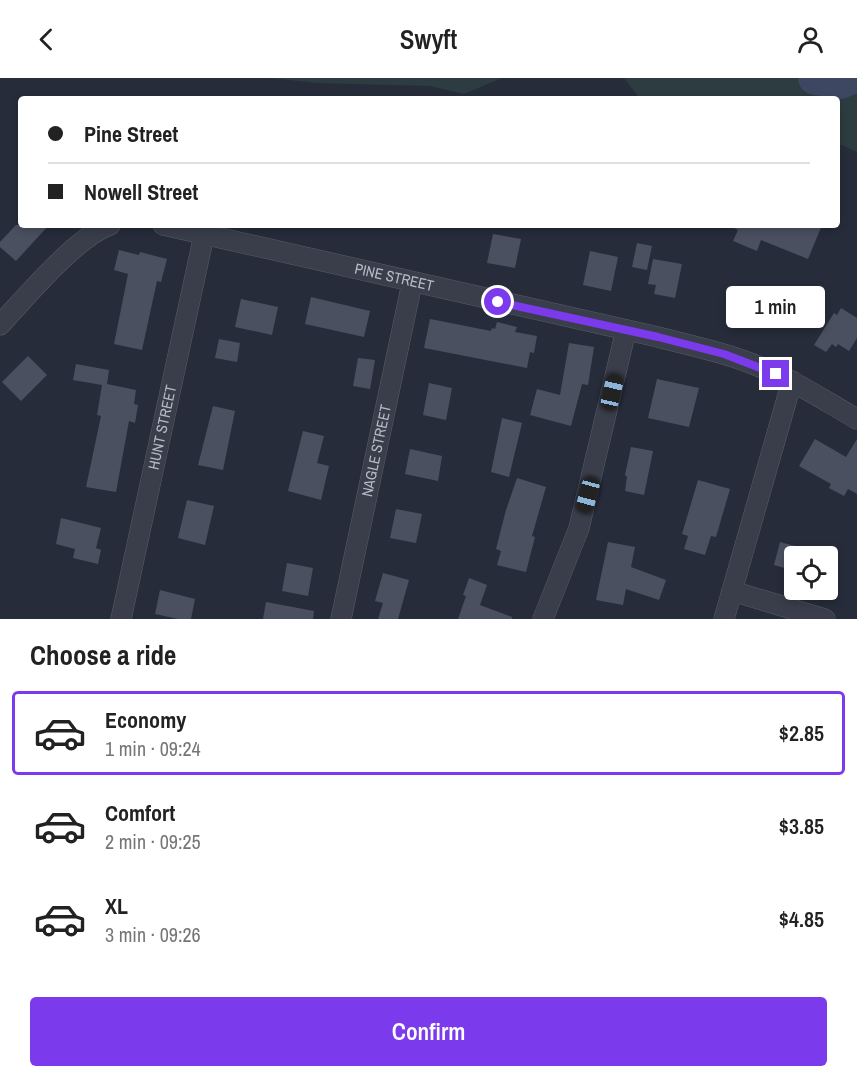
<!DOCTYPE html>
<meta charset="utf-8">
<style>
:root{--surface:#fff;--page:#f2f2f2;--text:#222;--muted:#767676;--line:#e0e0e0;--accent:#7c3aed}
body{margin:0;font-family:"Archivo Narrow",sans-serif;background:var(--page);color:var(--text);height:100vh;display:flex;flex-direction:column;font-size:22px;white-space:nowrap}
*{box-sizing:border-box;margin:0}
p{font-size:20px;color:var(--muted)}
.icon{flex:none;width:33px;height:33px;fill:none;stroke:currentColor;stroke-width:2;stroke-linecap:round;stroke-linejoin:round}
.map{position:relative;height:541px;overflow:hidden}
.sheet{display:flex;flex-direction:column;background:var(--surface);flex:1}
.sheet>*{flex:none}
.banner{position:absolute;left:18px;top:18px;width:822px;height:132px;border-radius:6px;box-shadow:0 3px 9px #0003;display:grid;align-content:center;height:132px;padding:0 30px;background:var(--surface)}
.buttons{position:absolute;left:784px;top:468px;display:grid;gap:12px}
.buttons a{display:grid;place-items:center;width:54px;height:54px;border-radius:6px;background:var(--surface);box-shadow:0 3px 9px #0003;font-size:30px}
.end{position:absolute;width:27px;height:27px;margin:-14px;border:8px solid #7c3aed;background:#fff;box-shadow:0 0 0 3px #fff}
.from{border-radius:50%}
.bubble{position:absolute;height:42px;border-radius:6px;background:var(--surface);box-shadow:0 3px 9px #0003;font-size:20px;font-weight:600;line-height:42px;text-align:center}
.car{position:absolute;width:18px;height:36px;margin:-18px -9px;border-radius:8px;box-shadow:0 0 4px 2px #0007;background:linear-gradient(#222 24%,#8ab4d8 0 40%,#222 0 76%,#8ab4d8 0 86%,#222 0)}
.banner b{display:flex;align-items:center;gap:21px;height:57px;font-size:22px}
.banner b+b{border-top:2px solid var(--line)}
.banner i{width:15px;height:15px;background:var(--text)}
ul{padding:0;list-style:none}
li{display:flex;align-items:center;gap:18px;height:84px;margin:0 12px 9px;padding:0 18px;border:3px solid transparent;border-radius:6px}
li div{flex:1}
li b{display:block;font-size:22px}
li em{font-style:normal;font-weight:600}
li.current{border-color:var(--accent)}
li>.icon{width:54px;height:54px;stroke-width:1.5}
h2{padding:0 30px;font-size:27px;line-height:72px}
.action{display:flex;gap:12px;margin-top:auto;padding:12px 30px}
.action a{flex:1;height:69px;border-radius:6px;background:var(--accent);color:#fff;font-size:24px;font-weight:600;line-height:69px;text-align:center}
header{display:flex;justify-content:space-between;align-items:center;height:78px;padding:0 30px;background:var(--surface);font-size:27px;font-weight:600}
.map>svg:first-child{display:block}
</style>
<header><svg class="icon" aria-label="back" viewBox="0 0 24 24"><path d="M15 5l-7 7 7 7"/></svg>Swyft<svg class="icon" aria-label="person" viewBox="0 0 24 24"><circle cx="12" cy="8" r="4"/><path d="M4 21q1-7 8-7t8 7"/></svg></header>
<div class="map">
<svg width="857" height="541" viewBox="0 0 857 541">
<rect width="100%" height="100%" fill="#272c3b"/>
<g fill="#2d3c40">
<polygon points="269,0 502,0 464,16 430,8 317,5"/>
<polygon points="624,0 857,0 857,74 837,65 837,21 640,21"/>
</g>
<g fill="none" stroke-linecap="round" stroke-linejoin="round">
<polyline stroke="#3e4762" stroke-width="34" points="815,0 840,4 850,0"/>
</g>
<g fill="#4b5061">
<polygon points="16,147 49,147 16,183 0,169 0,164"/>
<polygon points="727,147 822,147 808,181 761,162 757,173 733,163 738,152"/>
<polygon points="493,156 521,161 515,190 487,185"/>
<polygon points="637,165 652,168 647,192 632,189"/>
<polygon points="119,172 139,177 140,174 167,181 161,204 157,203 142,272 114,266 128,196 114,192"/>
<polygon points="590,173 618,179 611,213 583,207"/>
<polygon points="653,181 682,186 675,220 654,216 656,207 648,206"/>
<polygon points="311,219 370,233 364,259 305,246"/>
<polygon points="241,221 278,229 272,257 235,249"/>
<polygon points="841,230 857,240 857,260 849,273 838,266 836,269 832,266 826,274 814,267 834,235 837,237"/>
<polygon points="430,241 491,253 492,250 495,251 497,244 517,249 515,254 537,258 534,275 530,274 527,290 424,270"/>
<polygon points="219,261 240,265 237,284 215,280"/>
<polygon points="569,265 594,269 588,307 582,306 571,348 530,337 537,311 560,317"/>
<polygon points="28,278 47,297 21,323 2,304"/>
<polygon points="358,280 375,282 370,311 353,308"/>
<polygon points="76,286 109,292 107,306 136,312 134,326 138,327 135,345 129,343 116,414 86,409 101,338 97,337 102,307 73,302"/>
<polygon points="657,301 699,310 689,349 648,340"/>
<polygon points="429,305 452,310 446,342 423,337"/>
<polygon points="213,328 235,333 223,392 198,387"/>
<polygon points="502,340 522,345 509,399 491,394"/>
<polygon points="303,353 324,358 317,385 329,388 321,422 288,413"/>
<polygon points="815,361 846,379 857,361 857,416 848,411 844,418 829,410 831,406 799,388"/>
<polygon points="631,369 653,373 644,417 625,413 627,399 625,397"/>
<polygon points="410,371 442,378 438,403 405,396"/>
<polygon points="517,400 546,409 532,458 535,459 526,494 497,487 501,473 496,471 506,432"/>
<polygon points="698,402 730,411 716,459 711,458 705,477 684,471 688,458 682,456"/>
<polygon points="187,422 214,428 205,467 178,460"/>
<polygon points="396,431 422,436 416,465 390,460"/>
<polygon points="61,440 101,450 96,470 101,472 98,486 73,480 75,471 56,466"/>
<polygon points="608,464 635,469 631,489 666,502 659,522 626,511 623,527 596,522"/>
<polygon points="780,464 795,468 795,493 774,487"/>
<polygon points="287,485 313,490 308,518 282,513"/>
<polygon points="383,495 409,502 398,541 378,541 383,525 375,523"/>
<polygon points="469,500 487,507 480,527 512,539 512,541 458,541 466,518 463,517"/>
<polygon points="160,512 195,521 191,541 178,541 155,536"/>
<polygon points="266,524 314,533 313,541 263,541"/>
</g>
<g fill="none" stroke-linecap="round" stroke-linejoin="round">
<defs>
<g id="street">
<path id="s1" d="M 163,147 L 658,259 C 692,268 727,275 760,289 C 794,302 825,323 857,341"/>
<path d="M 0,247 C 26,219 76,159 110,147"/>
<polyline points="732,513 825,541"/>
<path id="s2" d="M 121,541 L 204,157"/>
<path id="s3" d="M 341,541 L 412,205"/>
<polyline points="543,541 579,450 626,252"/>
<polyline points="724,541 792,303"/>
</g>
</defs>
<use href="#street" stroke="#585c69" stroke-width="21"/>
<use href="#street" stroke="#3a3e4b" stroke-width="20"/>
</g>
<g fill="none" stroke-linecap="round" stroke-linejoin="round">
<polyline stroke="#7c3aed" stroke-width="8" points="498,224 658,259 724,276 776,296"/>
</g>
<g text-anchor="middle" stroke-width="4.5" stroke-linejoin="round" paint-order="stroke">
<g font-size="15" fill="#b6bac7" stroke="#1f2330">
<text dy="5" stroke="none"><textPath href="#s1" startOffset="237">PINE STREET</textPath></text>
<text dy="5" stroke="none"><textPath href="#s2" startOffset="196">HUNT STREET</textPath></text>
<text dy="5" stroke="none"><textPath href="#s3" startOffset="172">NAGLE STREET</textPath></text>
</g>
</g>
</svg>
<div class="buttons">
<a><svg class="icon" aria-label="locate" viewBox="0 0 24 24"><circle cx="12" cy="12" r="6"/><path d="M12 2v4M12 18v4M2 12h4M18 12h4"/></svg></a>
</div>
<i class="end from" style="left:498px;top:224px"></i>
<i class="end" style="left:776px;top:296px"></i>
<div class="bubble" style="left:726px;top:208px;width:99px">1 min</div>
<i class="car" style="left:612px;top:314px;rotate:13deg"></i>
<i class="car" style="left:588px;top:417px;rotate:195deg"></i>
<div class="banner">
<b><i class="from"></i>Pine Street</b>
<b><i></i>Nowell Street</b>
</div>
</div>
<section class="sheet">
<h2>Choose a ride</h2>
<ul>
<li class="current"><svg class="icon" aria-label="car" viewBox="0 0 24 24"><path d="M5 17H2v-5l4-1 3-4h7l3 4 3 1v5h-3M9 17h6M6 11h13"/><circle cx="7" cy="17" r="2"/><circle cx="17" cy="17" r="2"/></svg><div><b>Economy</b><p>1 min · 09:24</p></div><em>$2.85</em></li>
<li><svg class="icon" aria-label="car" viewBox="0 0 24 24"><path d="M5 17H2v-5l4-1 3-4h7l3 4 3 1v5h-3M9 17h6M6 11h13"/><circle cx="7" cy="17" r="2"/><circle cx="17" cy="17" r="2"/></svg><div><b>Comfort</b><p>2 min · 09:25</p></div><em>$3.85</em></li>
<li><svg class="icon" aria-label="car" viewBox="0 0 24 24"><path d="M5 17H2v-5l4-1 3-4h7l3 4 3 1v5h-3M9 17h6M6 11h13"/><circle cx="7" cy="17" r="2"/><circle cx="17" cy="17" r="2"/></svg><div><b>XL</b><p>3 min · 09:26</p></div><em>$4.85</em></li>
</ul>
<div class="action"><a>Confirm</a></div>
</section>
